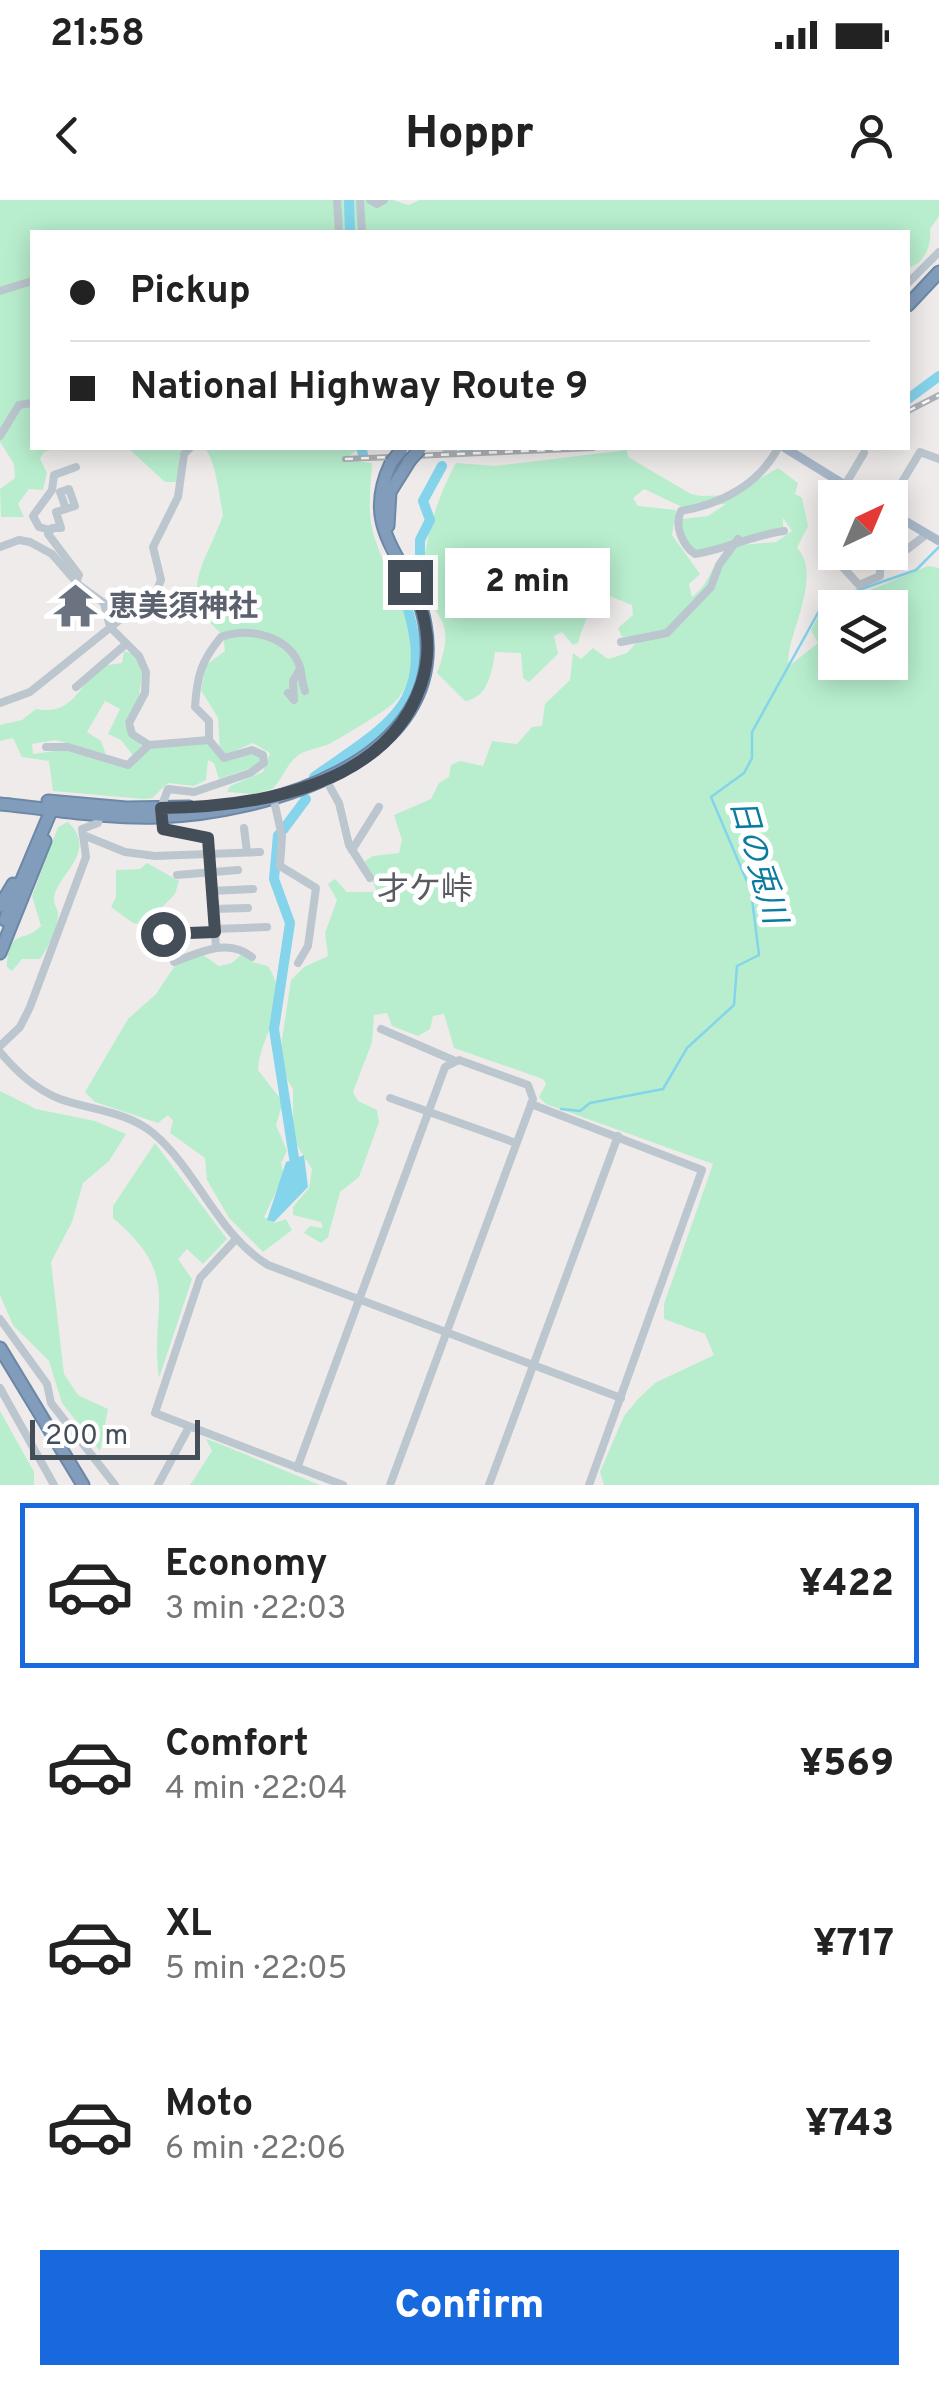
<!DOCTYPE html>
<meta charset="utf-8">
<style>
:root{--surface:#fff;--page:#f2f2f2;--text:#222;--muted:#767676;--line:#e0e0e0;--accent:#1769dd}
body{margin:0;font-family:Overpass,"Noto Sans JP",sans-serif;background:var(--page);color:var(--text);height:100vh;display:flex;flex-direction:column;font-size:38px;white-space:nowrap}
*{box-sizing:border-box;margin:0}
p{font-size:32px;color:var(--muted)}
.icon{flex:none;width:55px;height:55px;fill:none;stroke:currentColor;stroke-width:2;stroke-linecap:round;stroke-linejoin:round}
.map{position:relative;height:1285px;overflow:hidden}
.drawer{display:flex;flex-direction:column;background:var(--surface);flex:1}
.drawer>*{flex:none}
.guide{position:absolute;left:30px;top:30px;width:880px;height:220px;border-radius:0px;box-shadow:0 5px 25px #0003;display:grid;align-content:center;height:220px;padding:0 40px;background:var(--surface)}
.needle{width:65px;rotate:44deg}
.fabs{position:absolute;left:818px;top:280px;display:grid;gap:20px}
.fabs a{display:grid;place-items:center;width:90px;height:90px;border-radius:0px;background:var(--surface);box-shadow:0 5px 25px #0003;font-size:50px}
.scale{position:absolute;left:30px;bottom:25px;width:170px;box-sizing:border-box;padding-left:10px;border:5px solid #444e59;border-top:0;font-size:28px;line-height:35px;white-space:nowrap;color:#444e59;-webkit-text-stroke:8px #fff;paint-order:stroke}
.end{position:absolute;width:45px;height:45px;margin:-22px;border:12px solid #444e59;background:#fff;box-shadow:0 0 0 5px #fff}
.from{border-radius:50%}
.bubble{position:absolute;height:70px;border-radius:0px;background:var(--surface);box-shadow:0 5px 25px #0003;font-size:32px;font-weight:800;line-height:70px;text-align:center}
.guide b{display:flex;align-items:center;gap:35px;height:95px;font-size:38px}
.guide b+b{border-top:2px solid var(--line)}
.guide i{width:25px;height:25px;background:var(--text)}
ul{padding:18px 0 0;list-style:none}
li{display:flex;align-items:center;gap:30px;height:165px;margin:0 20px 15px;padding:0 20px;border:5px solid transparent;border-radius:0px}
li div{flex:1}
li b{display:block;font-size:38px}
li em{font-style:normal;font-weight:800}
li.on{border-color:var(--accent)}
li>.icon{width:90px;height:90px;stroke-width:1.5}
.primary-button{display:flex;gap:20px;margin-top:auto;padding:20px 40px}
.primary-button a{flex:1;height:115px;border-radius:0px;background:var(--accent);color:#fff;font-size:40px;font-weight:800;line-height:115px;text-align:center}
.status{display:flex;justify-content:space-between;align-items:center;height:70px;padding:0 50px;background:var(--surface);direction:ltr}
.status svg{height:28px;fill:currentColor}
header{display:flex;justify-content:space-between;align-items:center;height:130px;padding:0 40px;background:var(--surface);font-size:45px;font-weight:800}
.map>svg:first-child{display:block}
</style>
<div class="status"><b>21:58</b><svg viewBox="0 0 49 12"><path d="M0 12V9h3v3zM5 12V6h3v6zM10 12V3h3v9zM15 12V0h3v12zM26 1h20v11H26zM47 4h2v5h-2z"/></svg></div>
<header><svg class="icon" aria-label="back" viewBox="0 0 24 24"><path d="M15 5l-7 7 7 7"/></svg>Hoppr<svg class="icon" aria-label="person" viewBox="0 0 24 24"><circle cx="12" cy="8" r="4"/><path d="M4 21q1-7 8-7t8 7"/></svg></header>
<div class="map">
<svg width="939" height="1285" viewBox="0 0 939 1285">
<rect width="100%" height="100%" fill="#efebeb"/>
<g fill="#b8eece" fill-rule="evenodd">
<path d="M 0,0 L 393,0 L 408,5 L 420,0 L 939,0 L 939,16 L 930,29 C 932,44 925,63 910,67 L 908,32 L 32,32 L 32,248 L 58,248 L 44,252 L 40,259 L 47,273 L 43,290 L 29,289 L 18,304 L 24,317 L 1,317 L 0,289 L 15,278 L 14,264 L 0,242 Z"/>
<polygon points="128,248 186,248 179,256 178,282 165,282"/>
<path d="M 205,248 L 359,248 L 344,260 L 372,263 C 371,284 367,310 373,332 C 386,383 442,453 394,503 C 384,512 342,537 329,544 C 320,548 309,549 300,554 C 286,563 284,578 272,589 L 254,594 L 227,592 L 230,586 L 263,572 L 270,553 L 253,543 L 227,554 L 220,551 L 218,518 L 201,490 L 206,465 L 225,451 L 223,435 C 174,394 206,364 223,315 C 219,294 216,263 205,248 Z"/>
<path d="M 627,250 L 628,257 L 691,294 L 701,296 L 732,295 L 778,268 L 798,283 L 795,294 L 802,298 L 808,326 L 797,348 C 825,376 783,441 789,466 L 818,443 L 811,430 L 825,404 L 844,401 L 928,366 L 939,368 L 939,1285 L 604,1285 L 600,1272 L 624,1216 L 638,1199 L 655,1183 L 714,1155 L 705,1134 L 664,1119 L 664,1104 L 713,964 L 546,904 L 539,897 L 546,884 L 543,879 L 454,848 L 444,814 L 433,816 L 430,829 L 418,836 L 392,826 L 387,813 L 374,815 L 372,842 L 353,892 L 358,901 L 377,910 L 379,922 L 359,977 L 340,992 L 328,1037 L 321,1043 L 304,1033 L 310,1026 L 323,1028 L 321,1022 L 293,1015 L 293,1007 L 309,988 L 312,969 L 293,939 L 293,889 L 284,874 L 281,846 L 291,780 L 304,767 L 328,756 L 325,733 L 337,700 L 328,684 L 335,679 L 347,692 L 377,692 L 365,661 L 373,656 L 399,653 L 402,640 L 394,615 L 431,599 L 439,583 L 449,577 L 451,565 L 460,561 L 483,566 L 492,541 L 517,544 L 532,527 L 542,526 L 545,504 L 570,480 L 573,453 L 581,459 L 593,448 L 608,459 L 627,453 L 637,442 L 636,436 L 622,437 L 618,428 L 633,415 L 632,405 L 604,394 L 593,399 C 589,415 583,425 578,443 L 573,445 L 562,432 L 554,436 L 558,454 L 529,482 L 523,478 L 521,453 L 495,452 C 492,472 488,498 465,501 L 437,473 C 460,411 429,424 425,377 C 422,341 439,294 456,263 L 495,266 ZM 644,289 L 682,307 L 726,304 L 708,316 L 682,319 L 682,330 L 693,351 C 724,348 751,334 783,328 L 783,318 L 792,331 L 776,342 L 729,346 C 712,362 711,383 692,397 L 689,384 L 700,374 L 672,335 L 676,310 L 638,306 L 633,298 ZM 835,408 L 890,408 L 890,462 L 835,462 Z"/>
<path d="M 124,451 L 134,454 L 143,469 L 138,503 L 124,524 L 143,547 L 134,557 L 121,540 L 108,534 L 120,509 L 105,501 L 87,532 L 101,541 L 106,555 L 56,540 L 32,544 L 33,554 L 68,549 L 119,566 L 158,546 L 207,543 L 222,560 L 259,553 L 262,564 L 219,579 L 214,563 L 208,560 L 206,580 L 194,586 L 168,583 L 152,598 L 144,599 L 53,591 L 49,561 L 22,557 L 13,538 L 0,541 L 0,525 L 22,520 L 36,509 C 73,516 78,486 102,466 L 122,463 Z"/>
<path d="M 68,622 C 100,653 55,675 54,700 C 54,705 58,709 58,714 C 58,727 48,749 40,759 L 22,759 L 12,771 L 7,767 C 8,727 24,744 41,726 L 32,696 L 58,627 Z"/>
<polygon points="147,663 179,681 175,694 145,725 133,723 111,707 116,697 116,670 140,669"/>
<path d="M 243,753 L 253,762 L 268,766 C 294,808 260,831 258,870 L 283,902 L 276,925 L 287,951 L 281,963 L 284,975 L 264,1017 L 274,1023 L 286,1019 L 292,1030 L 263,1052 L 229,1018 L 207,980 L 205,958 L 170,933 L 173,921 L 168,915 L 158,923 L 95,902 L 85,892 L 128,819 L 156,794 L 176,764 L 203,755 L 219,766 L 232,763 Z"/>
<polygon points="0,891 36,909 95,921 126,934 109,961 83,983 72,1022 51,1062 64,1174 78,1195 108,1209 100,1251 62,1203 49,1161 13,1125 0,1095"/>
<path d="M 155,943 L 227,1039 L 203,1064 L 187,1049 L 178,1059 L 192,1079 L 159,1178 C 149,1105 184,1078 113,1018 L 113,1006 Z"/>
<polygon points="0,1211 34,1272 34,1285 0,1285"/>
<polygon points="206,1239 215,1242 320,1285 190,1285 212,1251"/>
</g>
<polygon fill="#84d4ec" points="304,955 308,987 274,1022 267,1020 286,962"/>
<g fill="none" stroke-linecap="round" stroke-linejoin="round">
<polyline stroke="#84d4ec" stroke-width="2.5" points="561,909 580,911 590,903 663,889 687,848 734,805 737,766 759,755 751,691 711,597 744,573 752,558 752,532 824,402 916,370 939,347"/>
<g stroke="#84d4ec" stroke-width="10">
<polyline points="349,0 350,32"/>
<polyline points="908,199 939,176"/>
<polyline points="361,248 363,254"/>
<polyline points="464,249 469,248"/>
<polyline points="420,373 420,340 430,320 423,301 442,266"/>
<path d="M 314,577 C 390,523 440,503 404,397 L 407,392"/>
<polyline points="283,630 306,599"/>
<polyline points="278,635 274,679 290,723 274,829 294,958"/>
</g>
<defs>
<g id="highway">
<polyline points="908,105 939,72"/>
<polyline points="388,326 390,292 410,260"/>
<polyline points="48,601 126,608 189,607"/>
<path d="M 0,604 C 52,609 106,619 159,617 C 263,613 450,563 425,424 C 414,360 357,334 391,263"/>
<polyline points="0,706 13,684"/>
<polyline points="5,720 53,606"/>
<polyline points="0,753 45,641"/>
<polyline points="0,1148 83,1285"/>
</g>
</defs>
<use href="#highway" stroke="#6d88a7" stroke-width="15"/>
<g stroke="#bcc6ce" stroke-width="8">
<polyline points="337,0 339,32"/>
<polyline points="360,0 362,32"/>
<polyline points="370,0 377,4 384,0"/>
<polyline points="908,83 939,52"/>
<polyline points="0,91 32,81"/>
<polyline points="0,236 19,205 32,203"/>
<path d="M 778,248 C 759,284 722,304 681,311 C 674,325 682,345 695,354 C 728,349 748,336 784,331"/>
<polyline points="446,249 454,248"/>
<polyline points="845,285 864,253"/>
<polyline points="890,302 920,252 939,259"/>
<polyline points="66,309 60,292 69,289 75,306 56,312 61,328 52,328 48,334 79,375 76,382"/>
<polyline points="50,330 39,327 33,316 52,290 54,275 76,267"/>
<polyline points="0,347 19,340 30,342 52,354 79,385 104,403 110,427 139,456 146,472 145,493 129,523 132,534 149,545 209,540 224,558 252,550 263,555 264,563 250,573 194,592 168,589 161,608 163,629 209,638 216,748"/>
<polyline points="836,352 838,362 859,385 880,376 880,371"/>
<polyline points="897,357 927,334"/>
<polyline points="621,442 667,433 711,387 719,365 738,339"/>
<polyline points="76,487 126,444"/>
<polyline points="288,493 294,500 293,481 300,469"/>
<polyline points="0,503 30,492 157,390 161,380 153,347 178,297 184,254 190,248"/>
<path d="M 209,540 L 209,521 L 195,507 C 197,476 201,461 221,437 C 248,427 289,435 300,467 C 302,475 302,483 305,491"/>
<polyline points="46,547 68,547 128,565 149,545"/>
<polyline points="326,580 339,603 349,645 370,678"/>
<polyline points="273,596 282,637 280,666 316,688 308,746 298,763"/>
<polyline points="100,614 98,623 82,629 83,635 125,652 155,656 260,652"/>
<polyline points="244,628 247,652"/>
<polyline points="352,650 379,607"/>
<polyline points="177,675 238,670"/>
<polyline points="211,691 253,689"/>
<polyline points="213,709 248,708"/>
<polyline points="215,729 267,727"/>
<polyline points="163,734 215,732"/>
<path d="M 174,762 C 199,753 228,737 252,757"/>
<polyline points="381,829 453,860"/>
<polyline points="0,846 20,827 30,807 86,657 83,635"/>
<path d="M 0,852 C 17,872 35,889 60,899 C 91,910 126,911 153,933 C 198,971 217,1034 268,1065 L 621,1198"/>
<polyline points="390,898 516,943"/>
<polyline points="531,904 702,970 589,1285"/>
<polyline points="236,1039 200,1078 155,1213 343,1285"/>
<polyline points="0,1119 47,1184 51,1203 115,1285"/>
<polyline points="0,1188 54,1285"/>
<polyline points="297,1268 445,867 459,860 528,885 533,899 390,1285"/>
<polyline points="158,1285 189,1227"/>
<polyline points="489,1285 618,936"/>
</g>
<g stroke="#aabacb" stroke-width="9">
<polyline points="785,248 866,298"/>
<polyline points="890,312 939,341"/>
</g>
<use href="#highway" stroke="#829dbc" stroke-width="11"/>
<defs>
<g id="rail">
<polyline points="908,211 939,195"/>
<polyline points="345,259 593,248"/>
</g>
</defs>
<use href="#rail" stroke="#aeb1b6" stroke-width="6"/>
<use href="#rail" stroke="#fff" stroke-width="2.5" stroke-dasharray="8" stroke-linecap="butt"/>
<defs>
<g id="highway-bridge">
<polyline points="410,260 420,249"/>
<polyline points="391,263 402,249"/>
</g>
</defs>
<use href="#highway-bridge" stroke="#6d88a7" stroke-width="15" stroke-linecap="butt"/>
<use href="#highway-bridge" stroke="#829dbc" stroke-width="11"/>
</g>
<g fill="none" stroke-linecap="round" stroke-linejoin="round">
<path stroke="#444e59" stroke-width="12" d="M 163,734 L 215,732 L 208,638 L 163,629 L 161,608 C 254,607 386,588 421,485 C 433,450 427,414 410,382"/>
</g>
<defs>
<symbol id="temple-bare" viewBox="-9 -9 18 18"><path d="M0-6L5-2H3V0L6.5 2.5H4V6H1.5V3h-3V6H-4V2.5H-6.5L-3 0V-2H-5Z" fill="#6b7280" stroke="#fff" stroke-width="2.5" paint-order="stroke"/></symbol>
</defs>
<g fill-rule="evenodd">
<use href="#temple-bare" x="44" y="374" width="63" height="63"/>
</g>
<g text-anchor="middle" stroke-width="10" stroke-linejoin="round" paint-order="stroke">
<g font-size="30" font-weight="bold" fill="#5b616d" stroke="#fff" text-anchor="start">
<text x="108" y="416">恵美須神社</text>
</g>
<g font-size="32" font-style="italic" fill="#0b7b9e" stroke="#fff">
<text transform="translate(759 661) rotate(74)" y="11">日の兎川</text>
</g>
<g font-size="32" fill="#585c61" stroke="#fff">
<text x="425" y="699">才ケ峠</text>
</g>
</g>
</svg>
<div class="fabs">
<a><svg class="needle" viewBox="-14 -14 28 28"><path d="M0-13l5 13h-10z" fill="#e53935"/><path d="M0 13l5-13h-10z" fill="#767676"/></svg></a>
<a><svg class="icon" aria-label="layers" viewBox="0 0 24 24"><path d="M12 4l9 5-9 5-9-5zM3 14l9 5 9-5"/></svg></a>
</div>
<div class="scale">200 m</div>
<i class="end from" style="left:163px;top:734px"></i>
<i class="end" style="left:410px;top:382px"></i>
<div class="bubble" style="left:445px;top:348px;width:165px">2 min</div>
<div class="guide">
<b><i class="from"></i>Pickup</b>
<b><i></i>National Highway Route 9</b>
</div>
</div>
<section class="drawer">
<ul>
<li class="on"><svg class="icon" aria-label="car" viewBox="0 0 24 24"><path d="M5 17H2v-5l4-1 3-4h7l3 4 3 1v5h-3M9 17h6M6 11h13"/><circle cx="7" cy="17" r="2"/><circle cx="17" cy="17" r="2"/></svg><div><b>Economy</b><p>3 min · 22:03</p></div><em>¥422</em></li>
<li><svg class="icon" aria-label="car" viewBox="0 0 24 24"><path d="M5 17H2v-5l4-1 3-4h7l3 4 3 1v5h-3M9 17h6M6 11h13"/><circle cx="7" cy="17" r="2"/><circle cx="17" cy="17" r="2"/></svg><div><b>Comfort</b><p>4 min · 22:04</p></div><em>¥569</em></li>
<li><svg class="icon" aria-label="car" viewBox="0 0 24 24"><path d="M5 17H2v-5l4-1 3-4h7l3 4 3 1v5h-3M9 17h6M6 11h13"/><circle cx="7" cy="17" r="2"/><circle cx="17" cy="17" r="2"/></svg><div><b>XL</b><p>5 min · 22:05</p></div><em>¥717</em></li>
<li><svg class="icon" aria-label="car" viewBox="0 0 24 24"><path d="M5 17H2v-5l4-1 3-4h7l3 4 3 1v5h-3M9 17h6M6 11h13"/><circle cx="7" cy="17" r="2"/><circle cx="17" cy="17" r="2"/></svg><div><b>Moto</b><p>6 min · 22:06</p></div><em>¥743</em></li>
</ul>
<div class="primary-button"><a>Confirm</a></div>
</section>
